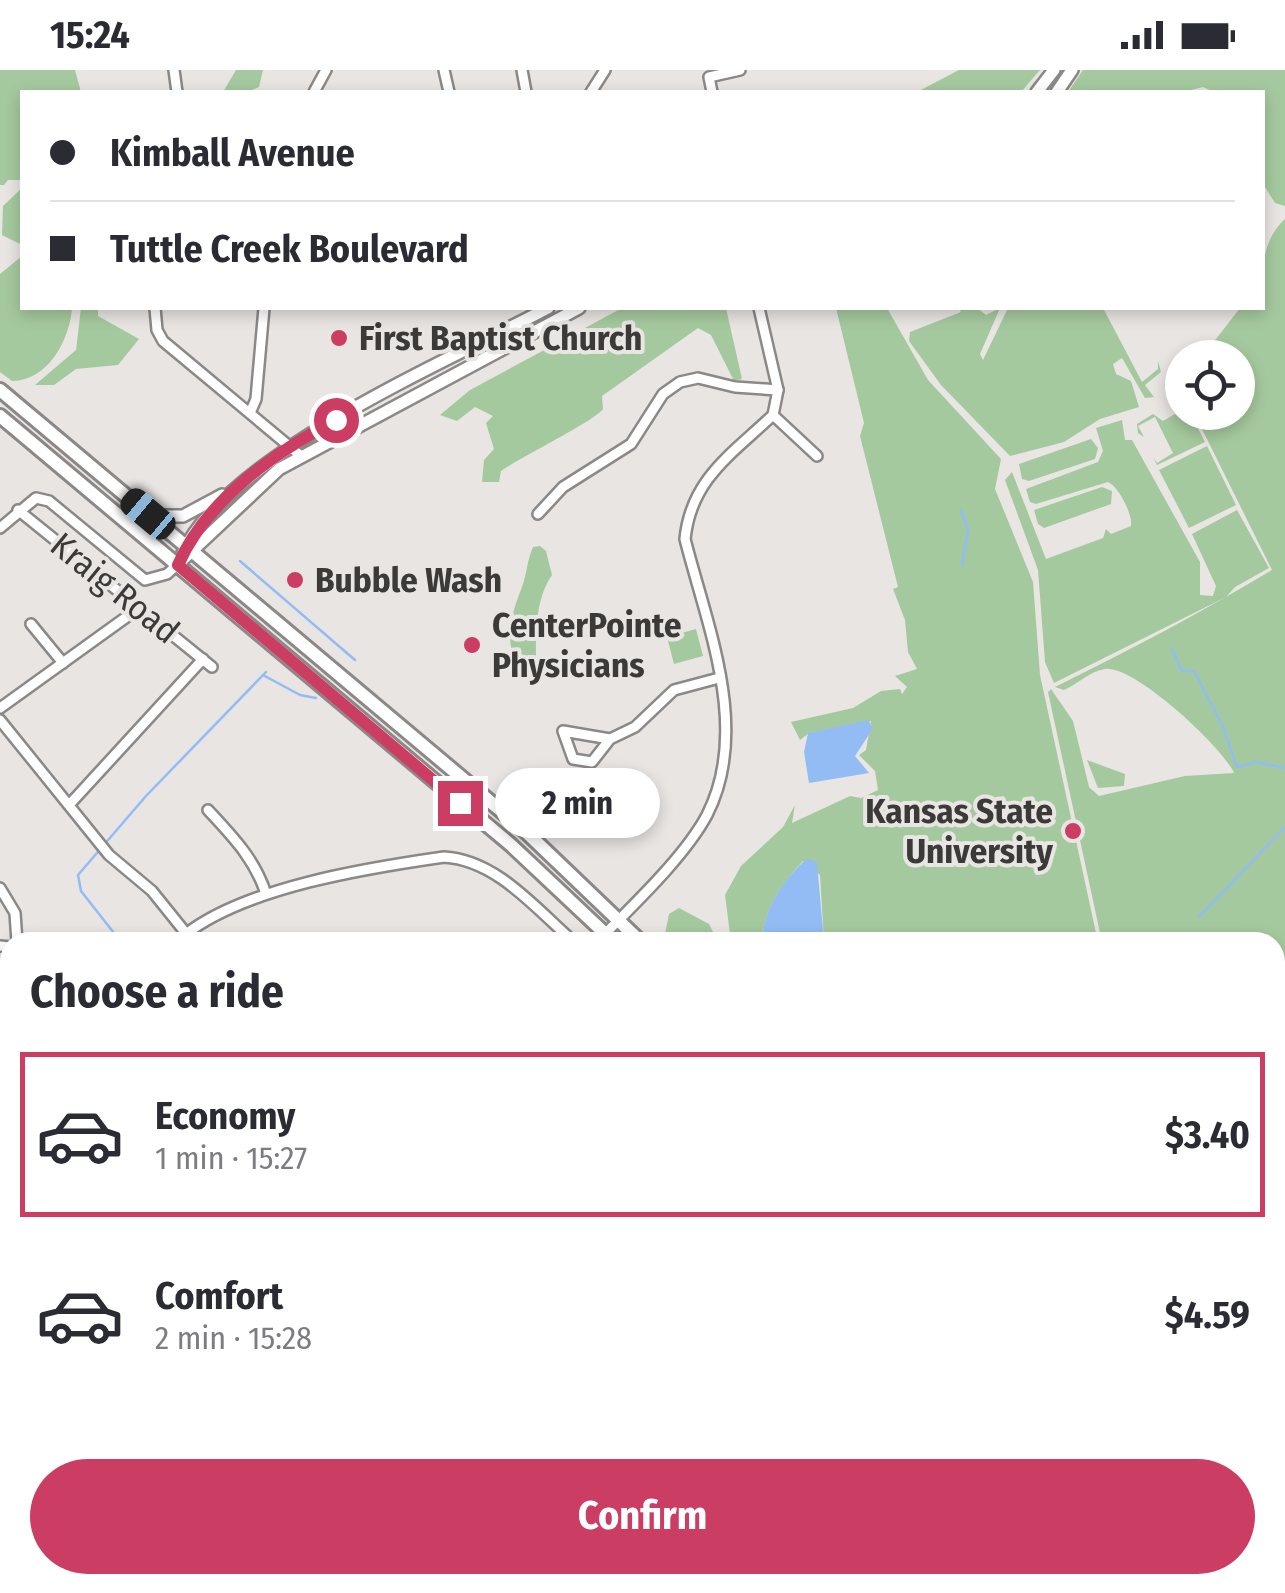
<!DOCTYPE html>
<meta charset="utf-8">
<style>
:root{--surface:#fff;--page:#f2f2f3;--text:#2b2b33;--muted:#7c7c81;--line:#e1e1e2;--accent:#cc3d63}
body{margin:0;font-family:"Fira Sans Condensed",sans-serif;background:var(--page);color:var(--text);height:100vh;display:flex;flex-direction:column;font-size:38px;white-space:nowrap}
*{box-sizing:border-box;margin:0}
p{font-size:32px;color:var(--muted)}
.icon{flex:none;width:55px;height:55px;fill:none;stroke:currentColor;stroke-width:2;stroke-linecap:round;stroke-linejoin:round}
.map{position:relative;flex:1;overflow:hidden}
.side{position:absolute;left:0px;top:862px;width:1285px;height:662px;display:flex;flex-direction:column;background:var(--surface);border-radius:30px 30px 0 0;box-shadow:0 5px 15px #0003}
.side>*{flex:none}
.hud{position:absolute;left:20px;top:20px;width:1245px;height:220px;border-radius:0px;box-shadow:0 5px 15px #0003;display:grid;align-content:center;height:220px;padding:0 30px;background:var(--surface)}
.buttons{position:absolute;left:1165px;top:270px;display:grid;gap:20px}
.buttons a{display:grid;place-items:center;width:90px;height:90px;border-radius:50%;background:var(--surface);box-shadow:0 5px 15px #0003;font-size:50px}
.end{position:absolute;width:45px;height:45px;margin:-22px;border:12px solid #cc3d63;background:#fff;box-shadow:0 0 0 5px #fff}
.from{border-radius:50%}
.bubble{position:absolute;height:70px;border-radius:35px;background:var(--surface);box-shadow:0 5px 15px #0003;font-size:32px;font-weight:700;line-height:70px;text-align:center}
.car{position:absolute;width:30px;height:60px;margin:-30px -15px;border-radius:12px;box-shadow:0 0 8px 2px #0007;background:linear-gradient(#222 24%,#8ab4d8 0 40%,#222 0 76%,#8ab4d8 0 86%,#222 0)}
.hud b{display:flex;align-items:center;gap:35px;height:95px;font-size:38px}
.hud b+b{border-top:2px solid var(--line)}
.hud i{width:25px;height:25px;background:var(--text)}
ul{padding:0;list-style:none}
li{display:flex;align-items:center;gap:30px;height:165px;margin:0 20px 15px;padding:0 10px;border:5px solid transparent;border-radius:0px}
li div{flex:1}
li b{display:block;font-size:38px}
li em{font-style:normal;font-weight:700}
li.selected{border-color:var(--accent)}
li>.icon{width:90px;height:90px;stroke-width:1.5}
h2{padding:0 30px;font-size:45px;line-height:120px}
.cta{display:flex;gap:20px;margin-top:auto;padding:20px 30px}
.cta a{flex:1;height:115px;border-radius:60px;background:var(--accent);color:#fff;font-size:40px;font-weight:700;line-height:115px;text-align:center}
.status{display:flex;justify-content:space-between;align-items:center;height:70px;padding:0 50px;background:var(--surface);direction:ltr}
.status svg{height:28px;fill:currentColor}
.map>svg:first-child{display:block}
</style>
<div class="status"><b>15:24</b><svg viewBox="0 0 49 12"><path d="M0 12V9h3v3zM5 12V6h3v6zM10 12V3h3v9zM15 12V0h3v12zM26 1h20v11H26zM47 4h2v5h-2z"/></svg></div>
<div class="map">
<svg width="1285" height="1523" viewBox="0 0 1285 1523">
<rect width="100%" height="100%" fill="#e8e5e3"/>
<g fill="#a5c99e">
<polygon points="0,0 75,0 81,22 22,22 22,110 8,110 4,115 0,115"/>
<polygon points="236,0 263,0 259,17 248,22 223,22"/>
<polygon points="959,0 1040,0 1021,22 917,22"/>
<polygon points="1083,0 1285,0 1285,136 1275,133 1263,114 1262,22 1214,22 1203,17 1184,22 1068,22"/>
<polygon points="22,118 22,175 2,165 3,136"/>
<path d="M 1285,149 L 1285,1496 L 1275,1499 L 1275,872 L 1102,872 L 1048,622 L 1051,619 L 1073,651 L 1089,717 L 1099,726 L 1185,706 L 1234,703 C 1224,679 1135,595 1105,599 C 1090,601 1078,614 1064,620 L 1055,617 C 1130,580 1202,542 1272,500 L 1194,343 L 1203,352 L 1223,343 L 1238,342 L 1238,335 L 1244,332 L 1238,318 L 1238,288 L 1208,287 L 1206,282 L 1240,238 L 1262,238 C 1263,205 1259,173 1285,149 Z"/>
<path d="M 22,186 L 22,238 L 72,238 C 70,268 49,311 12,311 L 0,302 L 0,204 Z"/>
<polygon points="81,238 98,238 98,246 139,269 118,295 76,299 54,315 35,315 76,280"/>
<path d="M 622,238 L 726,238 L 742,309 L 734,311 L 711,265 L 698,258 L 602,326 L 603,339 C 596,350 521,387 501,401 L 499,412 L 482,412 L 484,390 L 494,379 L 486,353 L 493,346 L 475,337 L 457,351 L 440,345 L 470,320 Z"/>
<path d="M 836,238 L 887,238 L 928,310 L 1001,389 L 995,419 L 1033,512 L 1040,605 L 1098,872 L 824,872 L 820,805 L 803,791 C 785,810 759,845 764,872 L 731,872 L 725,825 L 741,796 L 783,757 L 795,735 L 792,753 L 850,726 L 861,728 L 878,720 L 875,701 L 859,685 L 866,680 L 871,651 L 809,663 L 800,670 L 791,652 L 853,638 L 881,621 L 900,619 L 902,624 L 907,617 L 895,606 L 917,599 L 908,582 L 905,550 L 893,519 L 898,517 L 860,366 L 864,353 Z"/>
<polygon points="959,238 977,238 986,245 1000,238 980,284 983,290 1008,238 1103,238 1142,312 1158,299 1158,291 1161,302 1145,315 1154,327 1145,328 1122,288 1113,294 1116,304 1131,311 1139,337 1100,349 1064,372 1010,386 941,315 909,271 910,262 961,242"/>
<polygon points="1182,340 1190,343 1205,372 1157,395 1153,387 1157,393 1173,383 1155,347 1138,356 1144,367 1138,363 1137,354 1153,344 1163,351"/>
<path d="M 1122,350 L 1125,370 L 1132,370 L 1200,492 L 1200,525 L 1213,526 L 1216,516 L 1192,464 L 1237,440 L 1269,498 L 1235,517 L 1226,527 L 1054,613 L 1045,592 L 1038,500 L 1005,410 L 1012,402 L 1046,489 L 1103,468 L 1106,459 L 1111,464 L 1131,456 C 1133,445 1119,417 1108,412 L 1036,434 L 1030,432 L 1026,419 L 1098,392 L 1103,381 L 1096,358 Z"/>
<polygon points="1091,369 1098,378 1095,389 1029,411 1022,409 1019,394"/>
<polygon points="1207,376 1236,435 1189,458 1159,400"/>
<polygon points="1102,417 1112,421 1111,434 1044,458 1038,454 1034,440"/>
<path d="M 540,476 L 546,481 L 552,505 C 534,531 536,568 536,599 L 526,609 C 502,579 509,549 522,517 C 527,504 527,490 533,477 Z"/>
<polygon points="696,559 703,586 674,594 667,567"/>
<polygon points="1087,690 1125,704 1124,716 1098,718"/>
<polygon points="679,838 709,854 718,872 672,872 665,864 669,844"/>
<polygon points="121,1515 245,1515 247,1522 123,1523"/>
</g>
<g fill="#93bcf5">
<polygon points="869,650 872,660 855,686 869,703 809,713 804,682 808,663"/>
<path d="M 807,789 L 817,792 L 824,872 L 764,872 C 758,846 787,804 807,789 Z"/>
</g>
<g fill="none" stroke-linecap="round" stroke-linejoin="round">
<g stroke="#93bcf5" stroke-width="2.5">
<polyline points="961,440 968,460 962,495"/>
<polyline points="240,491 355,590"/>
<polyline points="1172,579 1182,601 1194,601 1223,657 1237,697 1256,692 1285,698"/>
<polyline points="263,605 300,625 316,628"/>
<polyline points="1199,847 1285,757"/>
<polyline points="121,872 81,821 78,805 146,726 266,602"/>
<polyline points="1245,1515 1247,1517"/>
<polyline points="284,1523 285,1515"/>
<polyline points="1052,1523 1064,1515"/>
</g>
<defs>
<g id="minor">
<polyline points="174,0 177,22"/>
<polyline points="444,0 449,22"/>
<polyline points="522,0 526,22"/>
<polyline points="314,22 326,0"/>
<polyline points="591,22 605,0"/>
<polyline points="712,22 709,7 740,0"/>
<polyline points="155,238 157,260 163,271 301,386"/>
<polyline points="759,238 778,320 773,345 817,386"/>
<polyline points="250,343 256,329 264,238"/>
<polyline points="18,440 212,597"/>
<polyline points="538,444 563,417 631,374 663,324 680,312 698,308 735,317 778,320"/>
<polyline points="0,458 36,428 49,431 145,510 167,504 177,495"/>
<polyline points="31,554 63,593"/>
<polyline points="0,638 139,538"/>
<polyline points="0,650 109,785 152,821 193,872"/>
<polyline points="610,669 563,661 573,689 592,692 610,669 635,657 674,620 719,608"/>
<polyline points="69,735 203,589"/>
<path d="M 208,740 C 232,766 255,789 266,824"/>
<polyline points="0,818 15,843 17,872"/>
<path d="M 186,864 C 247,817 367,798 444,787 C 497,790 536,839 574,872"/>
<path d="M 597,872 C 631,837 684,788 707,745 C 751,659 707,556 685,469 C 691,409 732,384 773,345"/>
<polyline points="0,876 10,877"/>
<polyline points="4,949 10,913"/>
<polyline points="0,1080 10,1071"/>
<polyline points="0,1299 10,1310"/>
<polyline points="0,1469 10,1467"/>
<polyline points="610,1515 614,1523"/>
</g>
<g id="major">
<polyline points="1037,22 1054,0"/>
<polyline points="1057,22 1072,0"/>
<polyline points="152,446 183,446 222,425"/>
<path d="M 183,483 C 228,384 452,289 548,238"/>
<polyline points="177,495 279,399 579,238"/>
<polyline points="1255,1523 1285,1514"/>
</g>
<g id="highway">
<polyline points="0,320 524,760 641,872"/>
<polyline points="0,346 511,775 614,872"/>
<polyline points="1097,1515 1103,1523"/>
<polyline points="1120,1515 1126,1523"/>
</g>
</defs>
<use href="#minor" stroke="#8b8887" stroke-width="14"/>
<use href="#major" stroke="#8b8887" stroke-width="16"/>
<use href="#highway" stroke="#8b8887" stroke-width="18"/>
<use href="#minor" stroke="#fff" stroke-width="9"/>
<use href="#major" stroke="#fff" stroke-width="11"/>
<use href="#highway" stroke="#fff" stroke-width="12"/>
</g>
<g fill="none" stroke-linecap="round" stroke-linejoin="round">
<path stroke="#cc3d63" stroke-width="12" d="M 336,350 C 274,383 207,429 178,495 L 460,733"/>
</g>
<g fill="#cc3d63" stroke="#e8e5e3" stroke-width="4">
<circle cx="339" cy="268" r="10"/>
<circle cx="295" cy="510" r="10"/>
<circle cx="472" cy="575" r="10"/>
<circle cx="1073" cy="761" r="10"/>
</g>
<g text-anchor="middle" stroke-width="8" stroke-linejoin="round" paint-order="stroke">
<g font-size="35" font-weight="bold" fill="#3b3a39" stroke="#e8e5e3" text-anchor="start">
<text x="359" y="280">First Baptist Church</text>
<text x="315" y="522">Bubble Wash</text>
<text x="492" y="567">CenterPointe<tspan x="492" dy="40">Physicians</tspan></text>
<text x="1053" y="753" text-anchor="end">Kansas State<tspan x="1053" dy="40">University</tspan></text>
</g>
<g font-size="35" fill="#3b3a39" stroke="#e8e5e3">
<text transform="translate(115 518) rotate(39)" y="12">Kraig Road</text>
</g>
</g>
</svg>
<div class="buttons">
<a><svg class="icon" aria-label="locate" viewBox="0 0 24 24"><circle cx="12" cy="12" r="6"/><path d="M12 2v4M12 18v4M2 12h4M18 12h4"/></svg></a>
</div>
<i class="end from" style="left:336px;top:350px"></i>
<i class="end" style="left:460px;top:733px"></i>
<div class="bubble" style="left:495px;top:698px;width:165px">2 min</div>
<i class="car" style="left:148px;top:444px;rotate:310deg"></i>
<div class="hud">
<b><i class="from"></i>Kimball Avenue</b>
<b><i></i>Tuttle Creek Boulevard</b>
</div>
<section class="side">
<h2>Choose a ride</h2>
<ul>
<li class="selected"><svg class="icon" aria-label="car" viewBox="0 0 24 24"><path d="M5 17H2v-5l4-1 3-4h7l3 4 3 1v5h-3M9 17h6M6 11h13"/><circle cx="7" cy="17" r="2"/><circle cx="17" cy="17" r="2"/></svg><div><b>Economy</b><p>1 min · 15:27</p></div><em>$3.40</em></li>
<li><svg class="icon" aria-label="car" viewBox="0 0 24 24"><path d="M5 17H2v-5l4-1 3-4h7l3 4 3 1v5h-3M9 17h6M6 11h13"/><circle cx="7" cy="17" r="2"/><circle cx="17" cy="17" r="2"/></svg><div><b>Comfort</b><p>2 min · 15:28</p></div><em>$4.59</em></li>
</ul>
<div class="cta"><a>Confirm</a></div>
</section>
</div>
